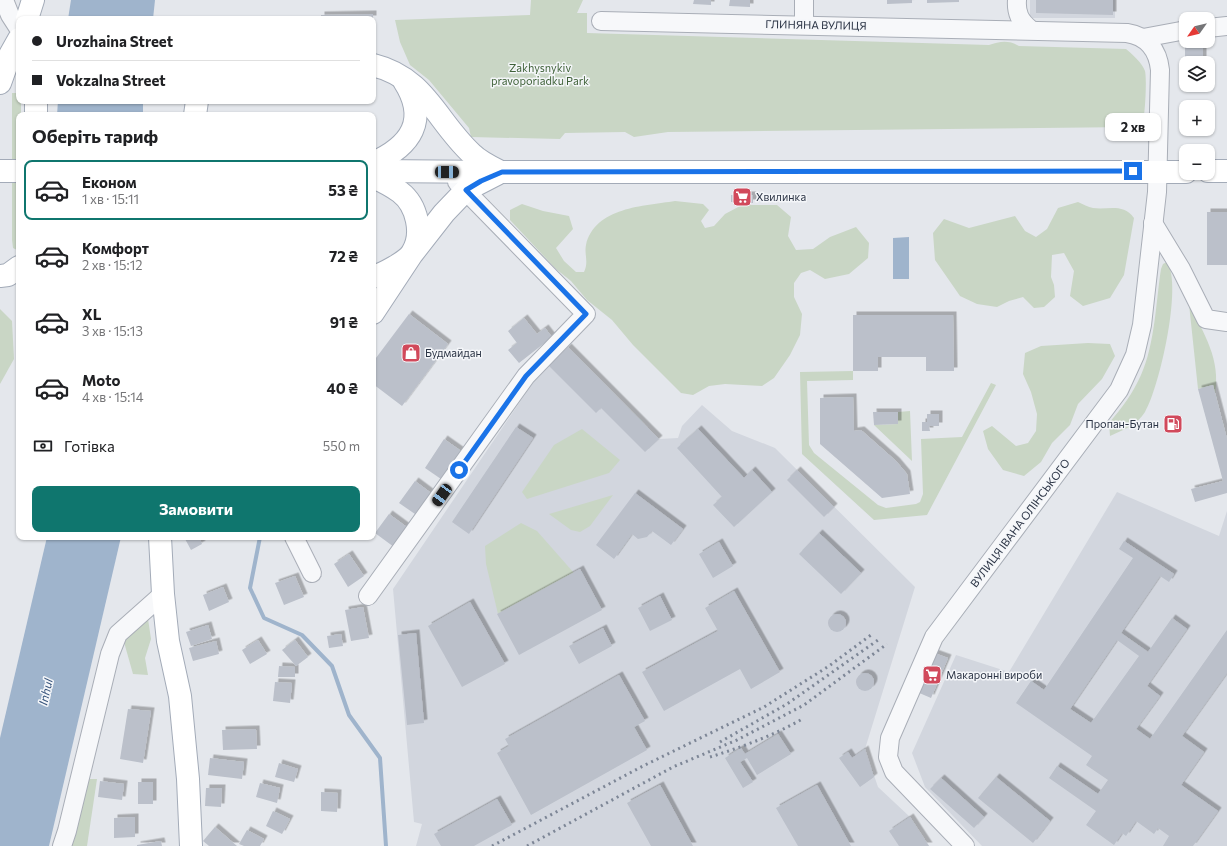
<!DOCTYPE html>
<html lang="uk">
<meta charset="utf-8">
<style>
:root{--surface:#fff;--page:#f6f6f6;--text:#202124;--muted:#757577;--line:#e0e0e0;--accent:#0f766e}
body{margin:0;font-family:Commissioner,sans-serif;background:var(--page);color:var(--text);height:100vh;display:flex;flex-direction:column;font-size:15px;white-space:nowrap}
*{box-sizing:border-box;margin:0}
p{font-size:13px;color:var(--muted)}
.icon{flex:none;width:22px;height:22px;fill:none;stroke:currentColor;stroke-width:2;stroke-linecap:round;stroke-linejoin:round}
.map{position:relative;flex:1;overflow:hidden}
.drawer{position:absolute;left:16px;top:112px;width:360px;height:428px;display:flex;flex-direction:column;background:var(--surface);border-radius:8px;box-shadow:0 1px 3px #0004}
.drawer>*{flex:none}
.guide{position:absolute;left:16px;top:16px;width:360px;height:88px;border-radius:8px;box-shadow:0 1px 3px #0004;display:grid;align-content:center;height:88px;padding:0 16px;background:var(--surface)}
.needle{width:26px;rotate:236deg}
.fabs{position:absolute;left:1179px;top:12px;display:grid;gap:8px}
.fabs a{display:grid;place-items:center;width:36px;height:36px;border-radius:8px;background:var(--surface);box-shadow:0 1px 3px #0004;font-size:20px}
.end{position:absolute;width:18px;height:18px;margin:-9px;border:5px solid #1a73e8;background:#fff;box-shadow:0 0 0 2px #fff}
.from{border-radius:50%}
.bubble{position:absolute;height:28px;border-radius:8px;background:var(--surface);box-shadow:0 1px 3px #0004;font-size:13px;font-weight:700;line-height:28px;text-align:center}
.car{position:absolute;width:12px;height:24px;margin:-12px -6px;border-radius:5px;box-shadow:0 0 3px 1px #0007;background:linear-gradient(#222 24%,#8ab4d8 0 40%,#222 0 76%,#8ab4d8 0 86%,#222 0)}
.guide b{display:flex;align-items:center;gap:14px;height:38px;font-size:15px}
.guide b+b{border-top:1px solid var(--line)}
.guide i{width:10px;height:10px;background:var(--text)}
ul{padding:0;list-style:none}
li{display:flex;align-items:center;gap:12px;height:60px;margin:0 8px 6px;padding:0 8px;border:2px solid transparent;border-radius:8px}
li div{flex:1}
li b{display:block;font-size:15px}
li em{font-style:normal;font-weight:700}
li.current{border-color:var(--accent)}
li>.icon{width:36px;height:36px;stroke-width:1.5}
h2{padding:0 16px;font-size:18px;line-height:48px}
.pay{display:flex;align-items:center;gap:10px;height:44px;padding:0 16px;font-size:15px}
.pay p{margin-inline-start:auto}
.button{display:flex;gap:8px;margin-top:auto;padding:8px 16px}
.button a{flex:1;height:46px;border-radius:8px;background:var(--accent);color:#fff;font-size:16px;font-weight:700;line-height:46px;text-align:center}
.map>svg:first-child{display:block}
</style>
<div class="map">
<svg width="1227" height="846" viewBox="0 0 1227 846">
<defs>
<filter id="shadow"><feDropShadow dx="3.5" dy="-3.5" stdDeviation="0" flood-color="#0004"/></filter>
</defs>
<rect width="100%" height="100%" fill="#e4e7ec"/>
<g fill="#d2d6de">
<rect x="1030" y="0" width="85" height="18"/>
<polygon points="568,347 659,439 678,438 682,426 702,405 732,431 775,448 915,587 865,749 878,787 910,817 929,846 416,846 422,824 414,822 393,589 532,384"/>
<polygon points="1117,492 1219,536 1227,511 1227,846 982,846 925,787 912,753 956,655 1009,672"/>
</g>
<g fill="#c9d6c5">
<path d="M 531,0 L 583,0 L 577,13 L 587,13 L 587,33 L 989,45 C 1000,41 1009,40 1019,46 L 1126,49 C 1133,55 1142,63 1145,71 C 1147,80 1145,113 1143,122 L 1133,127 L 668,132 L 634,137 L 625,132 L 565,133 L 560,139 L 471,137 L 469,128 L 429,80 L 410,65 L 400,42 L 395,20 L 530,15 Z"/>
<polygon points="12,93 19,93 19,101 21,101 21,115 19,115 19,249 17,250 13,248 12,240"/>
<path d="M 675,201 L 703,204 L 709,210 L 701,221 L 705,228 L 714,226 L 725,214 L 742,205 L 777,205 L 791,217 L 788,236 L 796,250 L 813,249 L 830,237 L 856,227 L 869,243 L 868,258 L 849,274 L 825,279 L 810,270 L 801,273 L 794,283 L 794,297 L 802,314 L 800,335 L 790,355 L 774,378 L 762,386 L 725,384 L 709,386 L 693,395 L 681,393 L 633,345 L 612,320 L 587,300 L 571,281 L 556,269 L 510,220 L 510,210 L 522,204 L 543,211 L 569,216 L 573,229 L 556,248 L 564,261 L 576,272 L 584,272 C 589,262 584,254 586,245 C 595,207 644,206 675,201 Z"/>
<path d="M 1078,202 C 1083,204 1088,207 1093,208 C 1109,210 1123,203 1134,218 L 1124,275 L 1110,298 L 1083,306 L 1070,296 L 1074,271 L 1064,253 L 1052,255 L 1051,277 L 1054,285 L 1055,297 L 1044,307 L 1034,308 L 1023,297 L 1009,301 L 997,307 L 977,304 L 960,296 L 935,260 L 933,233 L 944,219 L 969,228 L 1015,216 L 1025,231 L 1036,237 L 1047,229 L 1058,208 Z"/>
<path d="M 1167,262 C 1183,285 1159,389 1145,412 C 1137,425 1123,430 1110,436 L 1109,423 C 1122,408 1133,393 1141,375 C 1155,344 1156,301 1161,269 L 1163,264 Z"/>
<path d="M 1189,304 C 1204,334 1221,359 1215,394 L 1213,385 L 1198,389 Z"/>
<polygon points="0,309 12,321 14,359 0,384"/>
<polygon points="1088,343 1110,344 1115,356 1102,379 1078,404 1070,425 1052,443 1041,462 1024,476 1003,470 988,449 983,431 992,426 1016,446 1028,443 1036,431 1037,414 1031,392 1023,374 1025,353 1041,346"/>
<polygon points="853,371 853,380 807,381 809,445 814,453 878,505 886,508 916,504 920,502 923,494 921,439 962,437 991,383 996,385 927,515 874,520 802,454 800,372"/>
<polygon points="910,411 912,461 874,425 898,424 898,412"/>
<polygon points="582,429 620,460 609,473 527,499 522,492 554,445"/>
<polygon points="613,495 590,526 580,532 571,530 549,514"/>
<polygon points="521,523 537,531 574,573 498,614 486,564 485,546"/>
<polygon points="147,612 151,639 145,658 148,675 133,674 122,635"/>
<polygon points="86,779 97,779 87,846 65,846"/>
</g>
<g fill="#9fb4cc">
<polygon points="71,0 155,0 153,19 68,19"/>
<polygon points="58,101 143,101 143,115 57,115"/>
<polygon points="909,237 909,279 893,279 893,238"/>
<polygon points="47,537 121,537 49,846 0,846 0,738"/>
</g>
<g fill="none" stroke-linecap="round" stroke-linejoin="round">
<polyline stroke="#9fb4cc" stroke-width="4" points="260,537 250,588 264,618 302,635 332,666 349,715 380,758 386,846"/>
</g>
<g fill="#bbc0ca" fill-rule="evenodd" filter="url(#shadow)">
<polygon points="694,0 711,0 711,5 693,4"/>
<polygon points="730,0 750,0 750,7 729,6"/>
<polygon points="887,0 912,0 912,3 887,4"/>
<polygon points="927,0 959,0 959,2 927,3"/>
<polygon points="1036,0 1113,0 1113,15 1036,13"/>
<polygon points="373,14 373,19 321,19 321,15"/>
<polygon points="1203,45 1203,63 1185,63 1185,46"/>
<polygon points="731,195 753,195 753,203 731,202"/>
<rect x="1207" y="212" width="20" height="53"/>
<polygon points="409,314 448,344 402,406 373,384 373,362"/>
<polygon points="853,315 953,315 954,371 926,371 926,357 878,357 878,371 853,371"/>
<polygon points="524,318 537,334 545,328 552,337 519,363 508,350 517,343 508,331"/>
<polygon points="568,347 659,439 645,452 601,408 596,413 549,366"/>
<polygon points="1213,385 1227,439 1227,493 1195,502 1191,489 1223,481 1198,389"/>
<polygon points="853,397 854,431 861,430 896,461 907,474 910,494 882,498 820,444 820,398"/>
<polygon points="873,412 898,412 898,424 874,425"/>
<polygon points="927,414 939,414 939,426 929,426 930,431 922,431 922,422 927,422"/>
<polygon points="516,427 533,438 469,534 452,522"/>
<polygon points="698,429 744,478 752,470 772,492 734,527 713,505 722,497 677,448"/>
<polygon points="444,439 461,451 441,479 425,468"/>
<polygon points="797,470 834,507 824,517 787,480"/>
<polygon points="415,481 431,493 415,514 399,503"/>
<polygon points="635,493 683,529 671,545 652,531 647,537 638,539 632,534 614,559 596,545"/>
<polygon points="389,514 408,528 394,547 375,533"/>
<polygon points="819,533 861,573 841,594 799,554"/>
<polygon points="184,537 199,537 202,544 191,550"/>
<path d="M 1124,541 L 1174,574 L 1169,582 L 1160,576 L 1121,633 L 1148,652 L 1172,618 L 1187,629 L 1147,686 L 1160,696 L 1136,729 L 1150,739 L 1227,630 L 1227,673 L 1182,736 L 1204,752 L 1181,785 L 1218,811 L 1193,846 L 1163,846 L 1169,836 L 1158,828 L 1154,834 L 1136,821 L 1126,836 L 1122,833 L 1114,845 L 1086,825 L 1096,811 L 1049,778 L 1057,766 L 1098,794 L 1108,780 L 1086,765 L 1092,756 L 1016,703 L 1031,681 L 1044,690 L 1133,558 L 1119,549 ZM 1117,640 L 1139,656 L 1091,723 L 1070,709 Z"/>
<polygon points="719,542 733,566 713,578 699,554"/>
<polygon points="349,554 364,576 348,587 334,564"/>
<polygon points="580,569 602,610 519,655 497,614"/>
<polygon points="295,576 304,597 284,605 275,583"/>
<polygon points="223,587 229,602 209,611 203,595"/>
<polygon points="734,591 780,672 751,689 740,669 664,711 642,672 718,631 705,608"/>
<polygon points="660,596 672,620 650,631 638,608"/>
<polygon points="470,602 505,664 462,687 428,626"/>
<polygon points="363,607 369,638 351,641 345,610"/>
<circle cx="837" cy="623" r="9"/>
<polygon points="208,625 212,639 191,646 186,632"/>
<polygon points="603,628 612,646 579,664 569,646"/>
<polygon points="416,633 424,723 407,725 398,635"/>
<polygon points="341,634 343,646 329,648 327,636"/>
<polygon points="258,640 267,654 250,664 242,650"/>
<polygon points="295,640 308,657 296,666 282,650"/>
<polygon points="216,641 219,654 193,661 189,648"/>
<polygon points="934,653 948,658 931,698 917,692"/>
<polygon points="279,666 295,667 295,677 278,677"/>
<circle cx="865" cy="682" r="9"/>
<polygon points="619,675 645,721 634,727 647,750 531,815 497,753 509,746 505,739"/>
<polygon points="275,682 292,683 290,703 273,701"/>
<polygon points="128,709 151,711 143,763 120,759"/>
<polygon points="256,729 257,749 223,750 222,730"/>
<polygon points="778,734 791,754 757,775 747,758 740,762 753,782 743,788 725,758 741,748 745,754"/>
<polygon points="865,749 874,777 860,787 839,758 848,752 852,758"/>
<polygon points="210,758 244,762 242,779 208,775"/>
<polygon points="279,763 298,769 294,782 275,777"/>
<polygon points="996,777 1050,821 1033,843 978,798"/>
<polygon points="941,778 984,817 974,828 930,789"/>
<polygon points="100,781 124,784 122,800 98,797"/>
<rect x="138" y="782" width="15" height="22"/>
<polygon points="260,783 280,788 277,803 256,797"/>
<polygon points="660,785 693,846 651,846 627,803"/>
<polygon points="817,785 851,846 798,846 776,808"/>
<polygon points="206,788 222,788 221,807 205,806"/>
<polygon points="321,792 338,793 337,812 321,811"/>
<polygon points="497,799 512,825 474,846 441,846 434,834"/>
<polygon points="273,811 290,819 282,834 266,826"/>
<polygon points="135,817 135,837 114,838 114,818"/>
<polygon points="910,817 929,846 899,846 889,831"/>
<polygon points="215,827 237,846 209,846 203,841"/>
<polygon points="247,830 264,839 260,846 244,846 239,844"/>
<polygon points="161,841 162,846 137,846 137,845"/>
</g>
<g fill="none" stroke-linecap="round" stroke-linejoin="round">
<defs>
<g id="minor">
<polyline points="4,0 10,15 19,29"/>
<polyline points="804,0 804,25"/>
<path d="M 1017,0 C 1016,13 1020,21 1030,29"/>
<path d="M 601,21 L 1127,33 C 1147,36 1158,50 1160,70 L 1157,192 L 1142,325 L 1135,355 L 1119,390 L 934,637 L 890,738 L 888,757 L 894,772 L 965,846"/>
<polyline points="1208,28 1227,26"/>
<polyline points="1143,38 1186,30"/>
<polyline points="1153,223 1181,269 1206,319 1227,322"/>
<polyline points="294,537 312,573"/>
<polyline points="368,596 526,376 586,314 457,182"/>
<polyline points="62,846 67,831 110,654 118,634 163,594"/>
</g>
<g id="major">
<polyline points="27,19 33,0"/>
<path d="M 373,65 C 426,78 436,121 472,154 C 480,162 491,167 501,172"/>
<polyline points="0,83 10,55 19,39"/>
<polyline points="36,115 36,101"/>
<polyline points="195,115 197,101"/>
<path d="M 373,163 C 411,146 429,120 404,81"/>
<polyline points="0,171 19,171"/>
<polyline points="373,171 502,172 1186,172"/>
<polyline points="1208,171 1227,171"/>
<path d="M 373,177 C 382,181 392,186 400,192 C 417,205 424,234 412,253 C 406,262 383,274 373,277"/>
<polyline points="0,276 8,275 19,267"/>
<polyline points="373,313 412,254 444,213 466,190 497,174"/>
<polyline points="160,537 163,594 168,641 180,696 188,779 191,846"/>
</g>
</defs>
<use href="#minor" stroke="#a9aeb7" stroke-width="20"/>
<use href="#major" stroke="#a3abb8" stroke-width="24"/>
<use href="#minor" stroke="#f7f8fa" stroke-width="18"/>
<use href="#major" stroke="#fff" stroke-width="22"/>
<g stroke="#7d8696" stroke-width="3" stroke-dasharray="2 4" stroke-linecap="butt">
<polyline points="720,742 787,704 878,640"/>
<path d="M 710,757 C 742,747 775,735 804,718"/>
<polyline points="492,846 643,766 764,707 829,666 871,635"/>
<polyline points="527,846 673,767 737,740 804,705 887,644"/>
</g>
</g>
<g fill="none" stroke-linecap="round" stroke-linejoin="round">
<polyline stroke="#1a73e8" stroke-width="5" points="459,470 526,376 586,314 466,190 481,181 502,172 1133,171"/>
</g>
<defs>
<symbol id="supermarket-square" viewBox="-11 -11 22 22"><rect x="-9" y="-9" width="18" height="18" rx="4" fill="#d1495b" stroke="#f4f6f9"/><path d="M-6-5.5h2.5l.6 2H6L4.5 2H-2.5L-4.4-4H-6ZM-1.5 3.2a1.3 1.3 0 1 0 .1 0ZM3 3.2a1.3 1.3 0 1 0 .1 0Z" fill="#fff"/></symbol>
<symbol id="shop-square" viewBox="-11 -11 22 22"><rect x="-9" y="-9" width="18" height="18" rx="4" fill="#d1495b" stroke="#f4f6f9"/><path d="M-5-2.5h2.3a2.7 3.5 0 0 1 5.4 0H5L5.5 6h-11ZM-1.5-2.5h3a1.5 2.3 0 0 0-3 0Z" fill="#fff"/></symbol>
<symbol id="fuel-square" viewBox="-11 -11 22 22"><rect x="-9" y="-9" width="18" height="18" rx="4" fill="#d1495b" stroke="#f4f6f9"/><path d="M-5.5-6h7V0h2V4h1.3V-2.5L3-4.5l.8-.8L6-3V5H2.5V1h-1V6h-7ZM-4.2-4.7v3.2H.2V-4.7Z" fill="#fff"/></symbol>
</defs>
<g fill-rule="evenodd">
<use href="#supermarket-square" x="731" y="186" width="22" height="22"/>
<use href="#shop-square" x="400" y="342" width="22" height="22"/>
<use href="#fuel-square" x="1162" y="413" width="22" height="22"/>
<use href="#supermarket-square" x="921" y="664" width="22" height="22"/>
</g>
<g text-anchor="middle" stroke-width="3" stroke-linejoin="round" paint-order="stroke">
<g font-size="11" fill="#2b3445" stroke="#f4f6f9">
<text transform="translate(816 25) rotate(1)" y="4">ГЛИНЯНА ВУЛИЦЯ</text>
<text transform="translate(1020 523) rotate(-53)" y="4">ВУЛИЦЯ ІВАНА ОЛІНСЬКОГО</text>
</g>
<g font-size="11" fill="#3f6138" stroke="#f4f6f9">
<text x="540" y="72">Zakhysnykiv<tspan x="540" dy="13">pravoporiadku Park</tspan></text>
</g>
<g font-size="11" fill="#2b3445" stroke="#f4f6f9" text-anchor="start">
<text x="756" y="201">Хвилинка</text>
<text x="425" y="357">Будмайдан</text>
<text x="1159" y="428" text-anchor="end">Пропан-Бутан</text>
<text x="946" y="679">Макаронні вироби</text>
</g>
<g font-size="12" font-style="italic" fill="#34527a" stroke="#f4f6f9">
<text transform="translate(46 692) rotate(-77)" y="4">Inhul</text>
</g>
</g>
</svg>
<div class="fabs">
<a><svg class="needle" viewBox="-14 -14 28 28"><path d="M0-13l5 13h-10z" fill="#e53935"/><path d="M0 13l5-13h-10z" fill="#757577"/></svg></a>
<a><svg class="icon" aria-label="layers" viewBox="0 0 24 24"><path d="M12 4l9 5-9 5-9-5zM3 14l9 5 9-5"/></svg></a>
<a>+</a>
<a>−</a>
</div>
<i class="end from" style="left:459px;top:470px"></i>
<i class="end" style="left:1133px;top:171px"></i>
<div class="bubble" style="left:1105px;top:113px;width:56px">2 хв</div>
<i class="car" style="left:447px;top:172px;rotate:91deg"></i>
<i class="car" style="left:442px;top:495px;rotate:216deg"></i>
<div class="guide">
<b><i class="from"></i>Urozhaina Street</b>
<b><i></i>Vokzalna Street</b>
</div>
<section class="drawer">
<h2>Оберіть тариф</h2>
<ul>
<li class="current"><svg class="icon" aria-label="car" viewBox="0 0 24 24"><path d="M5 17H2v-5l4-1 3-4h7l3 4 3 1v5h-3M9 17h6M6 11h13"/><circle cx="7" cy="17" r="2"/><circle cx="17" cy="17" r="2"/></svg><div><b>Економ</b><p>1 хв · 15:11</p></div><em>53 ₴</em></li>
<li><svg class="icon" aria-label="car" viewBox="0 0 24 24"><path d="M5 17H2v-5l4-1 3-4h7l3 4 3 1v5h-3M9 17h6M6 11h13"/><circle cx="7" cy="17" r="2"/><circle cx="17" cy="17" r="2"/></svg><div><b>Комфорт</b><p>2 хв · 15:12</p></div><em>72 ₴</em></li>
<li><svg class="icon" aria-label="car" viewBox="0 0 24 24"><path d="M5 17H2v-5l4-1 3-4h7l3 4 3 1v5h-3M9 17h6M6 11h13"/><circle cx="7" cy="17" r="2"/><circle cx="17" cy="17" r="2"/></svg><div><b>XL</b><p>3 хв · 15:13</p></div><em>91 ₴</em></li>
<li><svg class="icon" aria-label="car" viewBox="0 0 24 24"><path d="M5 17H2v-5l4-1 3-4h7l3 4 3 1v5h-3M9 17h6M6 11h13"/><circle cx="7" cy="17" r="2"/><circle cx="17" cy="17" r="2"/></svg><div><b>Moto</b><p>4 хв · 15:14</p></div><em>40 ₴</em></li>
</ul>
<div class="pay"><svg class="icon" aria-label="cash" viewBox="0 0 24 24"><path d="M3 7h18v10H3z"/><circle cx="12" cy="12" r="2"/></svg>Готівка<p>550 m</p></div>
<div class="button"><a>Замовити</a></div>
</section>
</div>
